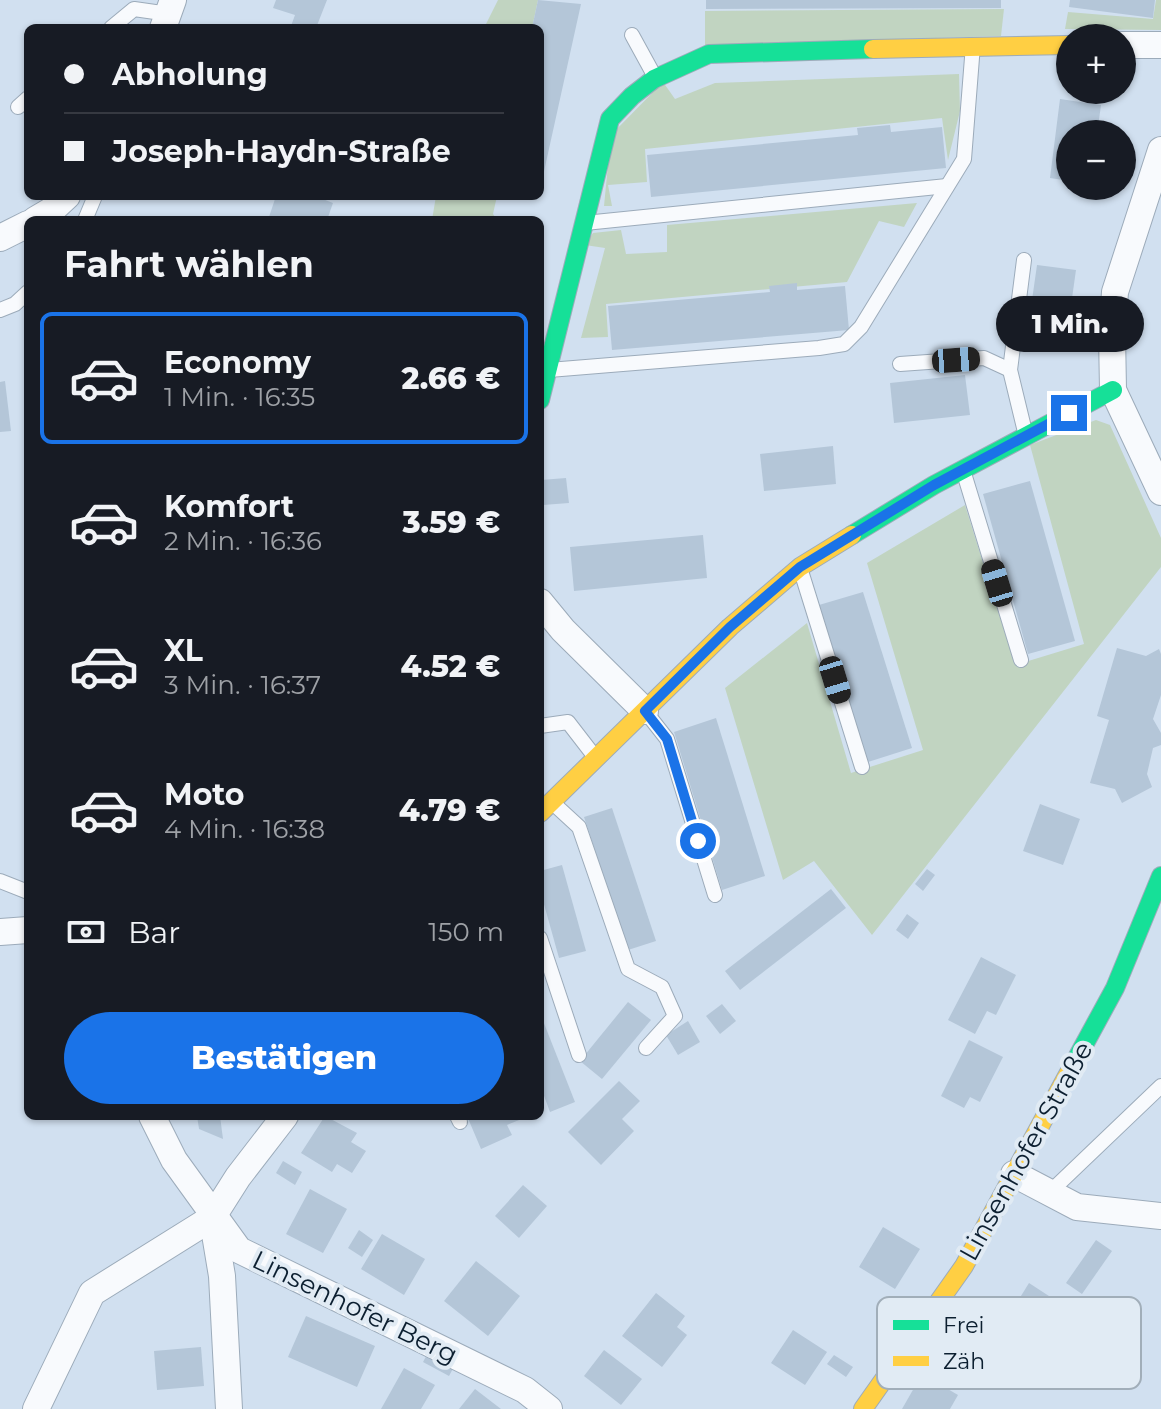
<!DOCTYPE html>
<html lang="de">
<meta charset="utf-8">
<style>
:root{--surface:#171b24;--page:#20242c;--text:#f1f3f6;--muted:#9ea1a6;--line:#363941;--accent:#1a73e8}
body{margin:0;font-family:Montserrat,sans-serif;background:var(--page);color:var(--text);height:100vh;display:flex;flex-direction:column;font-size:30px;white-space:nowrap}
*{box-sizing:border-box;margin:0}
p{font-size:26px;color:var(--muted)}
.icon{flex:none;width:44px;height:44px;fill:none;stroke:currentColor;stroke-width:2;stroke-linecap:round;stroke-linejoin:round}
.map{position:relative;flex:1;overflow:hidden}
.drawer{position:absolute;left:24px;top:216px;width:520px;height:904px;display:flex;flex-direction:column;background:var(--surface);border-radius:12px;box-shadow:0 2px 6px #0004}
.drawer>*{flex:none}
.guide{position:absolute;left:24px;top:24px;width:520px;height:176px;border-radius:12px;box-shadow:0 2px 6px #0004;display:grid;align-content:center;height:176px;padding:0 40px;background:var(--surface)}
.fabs{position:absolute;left:1056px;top:24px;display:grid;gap:16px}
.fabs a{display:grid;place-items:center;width:80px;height:80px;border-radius:50%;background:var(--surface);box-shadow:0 2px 6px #0004;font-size:40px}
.end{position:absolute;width:36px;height:36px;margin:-18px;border:10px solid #1a73e8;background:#fff;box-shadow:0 0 0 4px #fff}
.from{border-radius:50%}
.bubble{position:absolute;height:56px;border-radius:28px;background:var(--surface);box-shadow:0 2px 6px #0004;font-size:26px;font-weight:800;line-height:56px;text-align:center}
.car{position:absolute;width:24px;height:48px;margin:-24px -12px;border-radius:10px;box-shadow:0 0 6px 2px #0007;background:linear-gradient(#222 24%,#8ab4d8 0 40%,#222 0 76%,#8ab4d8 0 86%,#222 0)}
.guide b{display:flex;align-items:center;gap:28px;height:76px;font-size:30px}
.guide b+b{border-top:2px solid var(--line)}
.guide i{width:20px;height:20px;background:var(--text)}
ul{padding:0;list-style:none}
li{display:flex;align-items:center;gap:24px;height:132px;margin:0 16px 12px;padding:0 24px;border:4px solid transparent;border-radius:12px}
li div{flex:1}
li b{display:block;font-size:30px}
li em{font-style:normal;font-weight:800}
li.active{border-color:var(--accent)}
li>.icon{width:72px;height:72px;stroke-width:1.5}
h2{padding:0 40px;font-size:36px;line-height:96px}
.pay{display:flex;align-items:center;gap:20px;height:88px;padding:0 40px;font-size:30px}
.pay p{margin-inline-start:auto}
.cta{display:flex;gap:16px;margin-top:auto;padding:16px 40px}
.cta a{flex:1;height:92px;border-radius:48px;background:var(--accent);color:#fff;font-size:32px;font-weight:800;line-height:92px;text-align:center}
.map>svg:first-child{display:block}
</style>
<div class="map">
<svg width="1161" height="1409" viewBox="0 0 1161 1409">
<rect width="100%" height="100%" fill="#d1e0f0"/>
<g fill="#c1d4c1">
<polygon points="498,0 538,0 532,28 484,28"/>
<polygon points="1156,0 1161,0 1161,30 1065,29 1068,12 1153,19"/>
<polygon points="1004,9 1001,36 705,45 705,11"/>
<polygon points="959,74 960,111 948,160 942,118 645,149 647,182 608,185 612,206 604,206 611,135 663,82 675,99 715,83"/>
<polygon points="436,196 497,196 493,214 497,220 432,220"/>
<polygon points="917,203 904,227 879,221 847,282 606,304 608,337 581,338 605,248 585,245 593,233 621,230 626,254 667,252 667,225"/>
<polygon points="1096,420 1110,425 1161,538 1161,567 872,935 814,861 783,880 725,688 807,623 851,773 923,750 867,563 965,505 1015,665 1084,644 1030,445"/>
</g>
<g fill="#b4c6d8">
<polygon points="276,0 327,0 316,28 291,26 295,15 273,8"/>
<polygon points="538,0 581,4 541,185 540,28 532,28"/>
<polygon points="706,0 1001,0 1001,8 706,9"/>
<polygon points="1070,0 1155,0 1153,18 1069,7"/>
<polygon points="1060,99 1101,105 1097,134 1070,134 1070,181 1050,178"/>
<polygon points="890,125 891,132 942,127 946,168 651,197 647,155 858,135 857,128"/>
<polygon points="276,196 315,196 333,203 327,220 268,220"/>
<polygon points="1037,265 1076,270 1065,348 1026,342"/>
<polygon points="797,283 797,290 845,286 849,330 612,350 608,306 770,292 769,286"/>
<polygon points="965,375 970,415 894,423 890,383"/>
<polygon points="5,381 11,431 0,432 0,382"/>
<polygon points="833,446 836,484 764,491 760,454"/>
<polygon points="566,478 569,503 543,505 541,480"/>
<polygon points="1030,481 1075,641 1028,654 983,494"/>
<polygon points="703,535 707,578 574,591 570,547"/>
<polygon points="863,592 912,748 868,762 819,605"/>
<polygon points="1117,648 1146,656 1159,649 1161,654 1161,695 1153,719 1161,733 1161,745 1153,748 1147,774 1152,787 1122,803 1115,789 1090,783 1109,720 1097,716"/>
<polygon points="716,718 765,876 722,890 674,732"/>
<polygon points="1040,804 1080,819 1063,865 1023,851"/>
<polygon points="612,808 656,941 628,950 584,817"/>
<polygon points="562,865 586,951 559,958 540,890 540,871"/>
<polygon points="927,869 935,875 923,891 915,884"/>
<polygon points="831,889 846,908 740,990 725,971"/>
<polygon points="907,914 919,923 908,939 896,930"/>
<polygon points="981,957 1016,975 996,1015 987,1011 975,1034 948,1020"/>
<polygon points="628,1002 651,1020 602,1079 580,1061"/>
<polygon points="722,1004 736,1021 720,1034 706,1016"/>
<polygon points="540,1013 575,1102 550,1112 540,1085"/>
<polygon points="688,1021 700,1042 678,1055 666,1035"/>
<polygon points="969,1040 1003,1057 980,1102 970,1097 964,1108 941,1096"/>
<polygon points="619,1081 640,1101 622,1119 634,1131 601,1165 568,1132"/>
<polygon points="197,1116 220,1116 223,1139 199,1129"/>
<polygon points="325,1116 357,1133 351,1142 366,1151 352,1173 337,1164 332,1172 301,1153"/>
<polygon points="467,1116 529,1116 507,1125 512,1135 481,1149"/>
<polygon points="283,1161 302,1172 295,1185 276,1173"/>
<polygon points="523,1185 547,1206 519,1238 495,1216"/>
<polygon points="310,1189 347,1209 323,1253 286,1234"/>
<polygon points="883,1227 920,1249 895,1289 859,1267"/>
<polygon points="359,1230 373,1240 362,1257 348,1248"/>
<polygon points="382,1234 425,1259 404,1295 361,1269"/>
<polygon points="1096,1240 1112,1251 1082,1294 1066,1283"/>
<polygon points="476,1261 520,1296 488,1336 444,1301"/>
<polygon points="1029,1283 1072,1311 1053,1340 1011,1312"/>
<polygon points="656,1293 685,1316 677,1327 687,1335 662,1367 622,1336"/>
<polygon points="306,1316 375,1346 357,1387 288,1357"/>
<polygon points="793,1330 827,1352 805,1385 771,1363"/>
<polygon points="201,1347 204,1386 157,1390 154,1351"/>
<polygon points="430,1349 456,1363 449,1376 423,1362"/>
<polygon points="604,1350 642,1379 621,1405 584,1376"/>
<polygon points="834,1355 853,1367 846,1377 827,1364"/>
<polygon points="404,1368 435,1385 421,1409 381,1409"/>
<polygon points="922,1374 958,1395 950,1409 902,1409"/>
<polygon points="475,1389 501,1409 459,1409"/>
</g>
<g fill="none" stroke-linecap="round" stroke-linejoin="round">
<defs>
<g id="lane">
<polyline points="111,28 134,9 169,14"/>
<polyline points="632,35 655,77"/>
<polyline points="18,107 28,98"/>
<polyline points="85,220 95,196"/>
<polyline points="585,223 947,186"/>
<polyline points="1024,260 1010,370 1026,436"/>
<polyline points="0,310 15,304 28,292"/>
<polyline points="900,364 984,358 1010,370"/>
<polyline points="549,370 819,348 844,344 861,327 964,159 973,45"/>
<polyline points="963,470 1021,660"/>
<polyline points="801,571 862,767"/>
<polyline points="645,711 667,739 715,895"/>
<polyline points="540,726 568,722 595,757"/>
<polyline points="554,804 579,827 628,969 662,987 675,1016 646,1048"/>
<polyline points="0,881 28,892"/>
<polyline points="540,938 579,1055"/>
<polyline points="457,1116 460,1122"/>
<polyline points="1048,1194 1161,1086"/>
</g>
<g id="street">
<polyline points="163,28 173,0"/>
<polyline points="1122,45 1161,45"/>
<polyline points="1161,150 1115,292 1112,334 1113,390 1161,492"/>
<polyline points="35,220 52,210 67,196"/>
<polyline points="0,238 28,224"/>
<polyline points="540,602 563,630 645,711"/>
<polyline points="0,932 28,930"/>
<polyline points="152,1116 174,1160 239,1250 525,1390 549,1409"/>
<polyline points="1014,1174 1077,1207 1161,1216"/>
<polyline points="213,1222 222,1276 229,1409"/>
<polyline points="36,1409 92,1293 212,1218 238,1177 285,1116"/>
</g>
<g id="fast">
<polyline points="540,400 610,119 632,96 654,79 709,54 873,49"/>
<polyline points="852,535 934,485 1113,390"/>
<polyline points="1072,1067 1115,988 1161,876"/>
</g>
<g id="slow">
<polyline points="873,49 1070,45"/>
<polyline points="540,813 730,627 800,567 852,535"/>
<polyline points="863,1409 964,1266 1072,1067"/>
</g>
</defs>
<use href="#lane" stroke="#9cabba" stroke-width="16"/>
<use href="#street" stroke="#9cabba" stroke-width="28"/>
<use href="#fast" stroke="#9cabba" stroke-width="20"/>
<use href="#slow" stroke="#9cabba" stroke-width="20"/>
<use href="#lane" stroke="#f8fafd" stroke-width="14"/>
<use href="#street" stroke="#f8fafd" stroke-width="26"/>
<use href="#fast" stroke="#16e098" stroke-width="18"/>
<use href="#slow" stroke="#ffcf43" stroke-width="18"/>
</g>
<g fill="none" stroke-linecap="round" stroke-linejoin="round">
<polyline stroke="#1a73e8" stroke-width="10" points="698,841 667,739 645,711 730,627 800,567 934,485 1069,413"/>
</g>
<g text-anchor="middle" stroke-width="8" stroke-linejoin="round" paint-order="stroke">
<g font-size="26" fill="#0c1f30" stroke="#e1ebf4">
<text transform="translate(1026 1151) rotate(-61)" y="9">Linsenhofer Straße</text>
<text transform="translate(355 1307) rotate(26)" y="9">Linsenhofer Berg</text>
</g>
</g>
<rect x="877" y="1297" width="264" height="92" rx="12" fill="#e1ebf4" stroke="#a1aeb9" stroke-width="2"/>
<rect x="893" y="1320" width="36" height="10" fill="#16e098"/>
<rect x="893" y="1356" width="36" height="10" fill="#ffcf43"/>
<g font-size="22" fill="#0c1f30">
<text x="943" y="1333">Frei</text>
<text x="943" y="1369">Zäh</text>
</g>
</svg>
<div class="fabs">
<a>+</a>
<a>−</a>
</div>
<i class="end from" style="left:698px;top:841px"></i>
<i class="end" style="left:1069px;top:413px"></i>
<div class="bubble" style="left:996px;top:296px;width:148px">1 Min.</div>
<i class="car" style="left:956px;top:360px;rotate:86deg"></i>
<i class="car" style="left:997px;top:583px;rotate:343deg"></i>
<i class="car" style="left:835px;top:680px;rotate:163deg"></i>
<div class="guide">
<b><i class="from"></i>Abholung</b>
<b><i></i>Joseph-Haydn-Straße</b>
</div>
<section class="drawer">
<h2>Fahrt wählen</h2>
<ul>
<li class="active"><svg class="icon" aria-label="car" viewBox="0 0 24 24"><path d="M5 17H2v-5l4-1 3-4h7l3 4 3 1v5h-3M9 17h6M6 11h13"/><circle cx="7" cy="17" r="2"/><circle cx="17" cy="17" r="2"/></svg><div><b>Economy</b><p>1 Min. · 16:35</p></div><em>2.66 €</em></li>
<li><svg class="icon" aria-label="car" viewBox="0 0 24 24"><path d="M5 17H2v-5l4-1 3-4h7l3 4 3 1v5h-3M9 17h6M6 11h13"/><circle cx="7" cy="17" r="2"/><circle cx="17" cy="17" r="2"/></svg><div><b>Komfort</b><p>2 Min. · 16:36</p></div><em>3.59 €</em></li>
<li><svg class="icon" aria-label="car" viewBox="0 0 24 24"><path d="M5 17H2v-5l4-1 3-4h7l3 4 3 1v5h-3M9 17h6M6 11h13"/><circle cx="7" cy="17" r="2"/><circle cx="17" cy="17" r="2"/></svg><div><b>XL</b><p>3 Min. · 16:37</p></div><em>4.52 €</em></li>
<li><svg class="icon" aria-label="car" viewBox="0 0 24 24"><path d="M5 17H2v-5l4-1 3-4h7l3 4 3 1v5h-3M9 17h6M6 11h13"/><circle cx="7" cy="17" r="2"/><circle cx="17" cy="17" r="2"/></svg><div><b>Moto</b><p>4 Min. · 16:38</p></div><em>4.79 €</em></li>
</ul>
<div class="pay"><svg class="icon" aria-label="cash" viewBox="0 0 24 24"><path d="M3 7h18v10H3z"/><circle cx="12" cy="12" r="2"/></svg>Bar<p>150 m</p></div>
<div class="cta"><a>Bestätigen</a></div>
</section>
</div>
